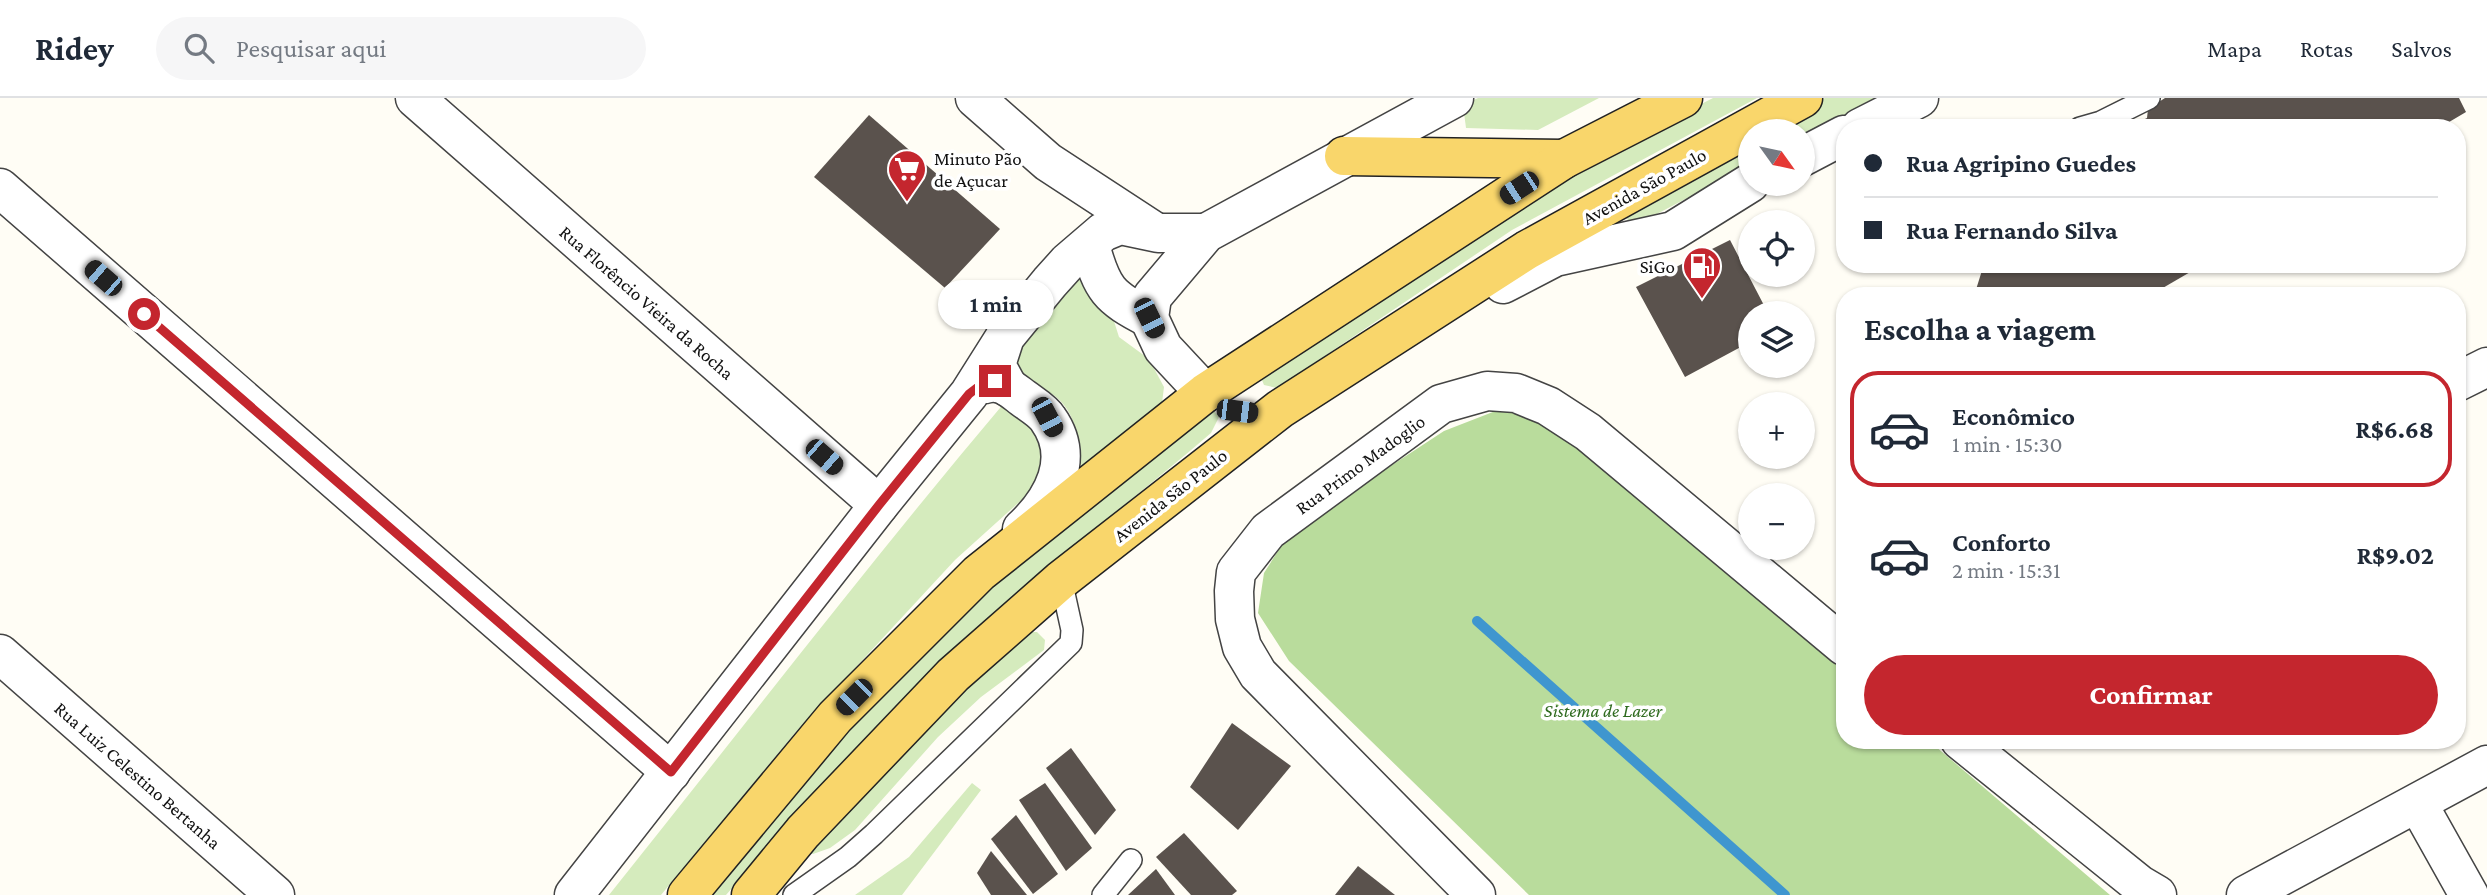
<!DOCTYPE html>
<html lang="pt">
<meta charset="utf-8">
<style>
:root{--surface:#fff;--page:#f6f6f7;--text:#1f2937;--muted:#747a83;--line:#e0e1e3;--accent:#c4262e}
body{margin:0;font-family:"Crimson Pro",serif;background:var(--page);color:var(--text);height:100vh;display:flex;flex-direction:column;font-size:26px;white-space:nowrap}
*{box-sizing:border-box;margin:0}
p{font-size:23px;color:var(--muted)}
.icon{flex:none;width:38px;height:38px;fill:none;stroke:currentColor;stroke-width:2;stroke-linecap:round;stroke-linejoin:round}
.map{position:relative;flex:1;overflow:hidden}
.sheet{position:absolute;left:1836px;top:189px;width:630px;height:462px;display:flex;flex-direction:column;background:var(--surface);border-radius:28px;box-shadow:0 2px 5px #0004}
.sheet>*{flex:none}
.hud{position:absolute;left:1836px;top:21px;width:630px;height:154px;border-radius:28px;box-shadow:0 2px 5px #0004;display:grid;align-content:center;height:154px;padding:0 28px;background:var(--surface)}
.needle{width:46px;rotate:123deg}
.tools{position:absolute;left:1738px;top:21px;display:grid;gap:14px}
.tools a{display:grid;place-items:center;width:77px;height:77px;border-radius:50%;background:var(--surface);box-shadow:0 2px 5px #0004;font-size:35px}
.end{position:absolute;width:32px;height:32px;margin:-16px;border:9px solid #c4262e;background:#fff;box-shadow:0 0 0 4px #fff}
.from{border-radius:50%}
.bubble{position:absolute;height:49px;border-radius:24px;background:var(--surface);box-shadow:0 2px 5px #0004;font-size:23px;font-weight:700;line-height:49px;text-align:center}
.car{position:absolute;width:21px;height:42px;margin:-21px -10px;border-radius:9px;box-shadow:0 0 5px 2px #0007;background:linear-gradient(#222 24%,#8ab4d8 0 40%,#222 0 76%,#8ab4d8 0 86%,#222 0)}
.hud b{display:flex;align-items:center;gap:24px;height:66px;font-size:26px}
.hud b+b{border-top:2px solid var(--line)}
.hud i{width:18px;height:18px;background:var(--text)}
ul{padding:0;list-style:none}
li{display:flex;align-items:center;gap:21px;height:116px;margin:0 14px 10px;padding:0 14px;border:4px solid transparent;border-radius:28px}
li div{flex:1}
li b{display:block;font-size:26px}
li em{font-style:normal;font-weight:700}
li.current{border-color:var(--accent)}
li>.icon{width:63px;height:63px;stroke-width:1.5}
h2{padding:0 28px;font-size:32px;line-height:84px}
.cta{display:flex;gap:14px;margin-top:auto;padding:14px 28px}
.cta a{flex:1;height:80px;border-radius:42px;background:var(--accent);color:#fff;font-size:28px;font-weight:700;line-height:80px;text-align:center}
header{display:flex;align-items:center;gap:42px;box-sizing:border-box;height:98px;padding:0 35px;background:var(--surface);border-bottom:2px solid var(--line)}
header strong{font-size:33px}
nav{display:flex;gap:38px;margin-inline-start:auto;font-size:24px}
.search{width:490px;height:63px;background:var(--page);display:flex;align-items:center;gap:18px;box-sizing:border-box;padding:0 24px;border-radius:38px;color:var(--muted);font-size:26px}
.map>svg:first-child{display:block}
</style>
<header>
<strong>Ridey</strong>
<div class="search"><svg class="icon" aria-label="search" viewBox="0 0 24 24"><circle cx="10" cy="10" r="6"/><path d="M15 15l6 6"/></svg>Pesquisar aqui</div>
<nav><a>Mapa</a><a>Rotas</a><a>Salvos</a></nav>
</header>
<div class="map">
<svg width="2487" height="797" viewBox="0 0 2487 797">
<rect width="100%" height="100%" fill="#fffdf5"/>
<g fill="#d5ebbd">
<polygon points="1478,0 1599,0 1538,32 1466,30 1463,7"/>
<polygon points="1713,0 1757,0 1512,132 1277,290 1264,287 1259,275 1558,79"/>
<polygon points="1825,0 1876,0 1803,39 1802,33 1764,33"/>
<polygon points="1750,41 1750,67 1634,128 1626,120 1626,112"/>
<path d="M 1088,171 L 1112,217 L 1119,239 L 1149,261 L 1164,289 L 1162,305 L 1081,375 C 1081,348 1077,312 1052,296 C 1045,293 1037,292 1031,289 C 1025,285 1019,279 1014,275 L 1018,245 L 1036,219 Z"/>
<path d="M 1005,304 L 1043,341 L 1043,373 L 1027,397 L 955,462 L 795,635 L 661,797 L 609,797 C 741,632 869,465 1005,304 Z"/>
<path d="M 1210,308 L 1219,319 L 1211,335 C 1142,395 1067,450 998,512 C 899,601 813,697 726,797 L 700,797 L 938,533 Z"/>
<polygon points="1026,534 1037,534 1045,542 1044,552 981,599 938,639 855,732 830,750 813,756 809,755 885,667"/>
<polygon points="972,685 981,692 902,797 855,797 909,759"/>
</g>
<polygon fill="#b9dc9c" points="1498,312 1544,322 1844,573 1844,642 1928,642 2110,797 1529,797 1289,563 1258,515 1264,475 1290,434 1444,333"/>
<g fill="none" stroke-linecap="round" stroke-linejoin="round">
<polyline stroke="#3f96cf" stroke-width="10" points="1477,523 1785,797"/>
</g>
<g fill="#5a524d">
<polygon points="2165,0 2459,0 2466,14 2439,30 2126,30 2147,20 2148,11"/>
<polygon points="869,17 1000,131 945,190 814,79"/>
<polygon points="1730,142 1768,215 1750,215 1750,244 1685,279 1636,189"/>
<polygon points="1984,166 2204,166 2149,198 1974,198"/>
<polygon points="1232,625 1291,668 1238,732 1190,689"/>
<polygon points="1071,650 1116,712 1095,737 1046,670"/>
<polygon points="1045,685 1092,750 1066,773 1019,702"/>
<polygon points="1016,717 1058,776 1033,796 991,741"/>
<polygon points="1184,735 1237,793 1232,797 1191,797 1156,759"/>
<polygon points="991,753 1027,797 991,797 977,775"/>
<polygon points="1358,768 1395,797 1335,797"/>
<polygon points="1156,771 1175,797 1128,797"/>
</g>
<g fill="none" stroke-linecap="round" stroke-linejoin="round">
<defs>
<g id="lane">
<polyline points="2080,30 2101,24 2149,0"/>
<polyline points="794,797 848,759 874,736 1071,545 1072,532 1061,482"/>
<polyline points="1103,797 1131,762"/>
</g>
<g id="street">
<polyline points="415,0 879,407"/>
<polyline points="975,0 1048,64 1152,132"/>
<polyline points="1860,30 1919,0"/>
<polyline points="1802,59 1844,37"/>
<polyline points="0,90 671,674"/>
<path d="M 1090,147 C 1102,191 1108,199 1149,220"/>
<polyline points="1503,186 1555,159 1673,133 1750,85"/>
<polyline points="2457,284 2487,269"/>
<path d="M 985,286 C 1001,281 1011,291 1023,300 C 1031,306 1043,313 1048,321 C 1076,360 1053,402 1022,431"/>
<polyline points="1008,289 996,267 1005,239 1050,184 1068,164 1103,134 1120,127 1158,135 1206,135"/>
<polyline points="1205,295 1163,250 1149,220 1152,199 1206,135 1454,0"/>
<polyline points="0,556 275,797"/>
<polyline points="1960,642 2140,787 2157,797"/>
<polyline points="2418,706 2469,797"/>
<polyline points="574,797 879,407 969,296 1005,239"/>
<polyline points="1476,797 1258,576 1242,549 1235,521 1234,493 1236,474 1268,433 1441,306 1487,293 1516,295 1548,308 1588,334 1844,548"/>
<polyline points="2246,797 2487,667"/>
</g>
<g id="primary">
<polyline points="1344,58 1564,61"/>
<polyline points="687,797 835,619 979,475 1205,295 1564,61 1683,0"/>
<polyline points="751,797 803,734 953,577 1061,482 1280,311 1527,152 1803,0"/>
</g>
</defs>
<use href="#lane" stroke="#444" stroke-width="24"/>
<use href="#street" stroke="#444" stroke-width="41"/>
<use href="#primary" stroke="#222" stroke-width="41"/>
<use href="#lane" stroke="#fff" stroke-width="21"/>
<use href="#street" stroke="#fff" stroke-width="38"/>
<use href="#primary" stroke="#f9d66b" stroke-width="38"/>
</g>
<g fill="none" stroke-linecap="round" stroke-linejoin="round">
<polyline stroke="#c4262e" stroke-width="9" points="144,216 671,674 879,407 969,296 982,286 995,283"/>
</g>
<defs>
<symbol id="supermarket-pin" viewBox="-11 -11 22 30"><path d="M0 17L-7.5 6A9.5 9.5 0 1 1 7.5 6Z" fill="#c4262e" stroke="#fff"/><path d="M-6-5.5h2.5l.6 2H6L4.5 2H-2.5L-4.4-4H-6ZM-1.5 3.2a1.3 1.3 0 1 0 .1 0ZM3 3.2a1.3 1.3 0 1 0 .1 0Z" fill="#fff"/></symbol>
<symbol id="fuel-pin" viewBox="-11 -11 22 30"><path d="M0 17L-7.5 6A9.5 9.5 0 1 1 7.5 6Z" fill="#c4262e" stroke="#fff"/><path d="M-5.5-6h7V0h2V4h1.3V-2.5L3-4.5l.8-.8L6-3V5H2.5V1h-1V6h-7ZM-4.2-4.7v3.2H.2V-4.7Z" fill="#fff"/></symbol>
</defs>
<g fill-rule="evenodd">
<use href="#supermarket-pin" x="885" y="49" width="44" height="60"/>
<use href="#fuel-pin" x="1680" y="146" width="44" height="60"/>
</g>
<g text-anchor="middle" stroke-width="7" stroke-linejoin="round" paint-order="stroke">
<g font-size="19" fill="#111" stroke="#fff" text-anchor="start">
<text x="934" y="67">Minuto Pão<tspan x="934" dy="22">de Açucar</tspan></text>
<text x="1675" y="175" text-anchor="end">SiGo</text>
</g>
<g font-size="19" fill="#111" stroke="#fff">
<text transform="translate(1644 88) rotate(-29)" y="7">Avenida São Paulo</text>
<text transform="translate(647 204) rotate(41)" y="7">Rua Florêncio Vieira da Rocha</text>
<text transform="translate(1360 366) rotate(-36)" y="7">Rua Primo Madoglio</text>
<text transform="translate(1170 397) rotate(-38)" y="7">Avenida São Paulo</text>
<text transform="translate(138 677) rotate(41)" y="7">Rua Luiz Celestino Bertanha</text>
</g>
<g font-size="19" font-style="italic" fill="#2f6b1f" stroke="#fff">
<text x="1603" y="619">Sistema de Lazer</text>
</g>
</g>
</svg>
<div class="tools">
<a><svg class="needle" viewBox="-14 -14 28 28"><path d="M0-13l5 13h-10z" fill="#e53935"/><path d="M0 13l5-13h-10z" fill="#747a83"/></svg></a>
<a><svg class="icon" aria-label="locate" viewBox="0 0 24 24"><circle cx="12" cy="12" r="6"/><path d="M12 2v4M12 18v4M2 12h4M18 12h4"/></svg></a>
<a><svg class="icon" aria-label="layers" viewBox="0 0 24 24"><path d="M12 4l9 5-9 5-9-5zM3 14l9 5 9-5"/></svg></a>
<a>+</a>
<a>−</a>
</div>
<i class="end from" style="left:144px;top:216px"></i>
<i class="end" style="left:995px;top:283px"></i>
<div class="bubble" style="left:938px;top:182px;width:116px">1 min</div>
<i class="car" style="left:1519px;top:90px;rotate:237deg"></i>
<i class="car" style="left:103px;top:180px;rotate:311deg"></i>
<i class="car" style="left:1149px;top:220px;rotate:154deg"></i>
<i class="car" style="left:1237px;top:313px;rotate:97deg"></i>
<i class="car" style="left:1047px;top:319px;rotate:152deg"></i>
<i class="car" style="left:824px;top:359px;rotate:131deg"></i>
<i class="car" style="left:854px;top:599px;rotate:225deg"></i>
<div class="hud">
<b><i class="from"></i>Rua Agripino Guedes</b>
<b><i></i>Rua Fernando Silva</b>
</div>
<section class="sheet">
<h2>Escolha a viagem</h2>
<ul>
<li class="current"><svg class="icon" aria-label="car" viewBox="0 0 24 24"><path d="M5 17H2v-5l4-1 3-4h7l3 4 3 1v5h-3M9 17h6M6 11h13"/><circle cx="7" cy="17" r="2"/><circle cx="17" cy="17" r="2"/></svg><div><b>Econômico</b><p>1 min · 15:30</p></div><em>R$6.68</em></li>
<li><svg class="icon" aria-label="car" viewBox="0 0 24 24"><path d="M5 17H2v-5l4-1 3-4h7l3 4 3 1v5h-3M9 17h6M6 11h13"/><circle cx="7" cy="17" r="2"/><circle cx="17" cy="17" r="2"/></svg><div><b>Conforto</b><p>2 min · 15:31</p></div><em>R$9.02</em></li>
</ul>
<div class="cta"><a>Confirmar</a></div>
</section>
</div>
